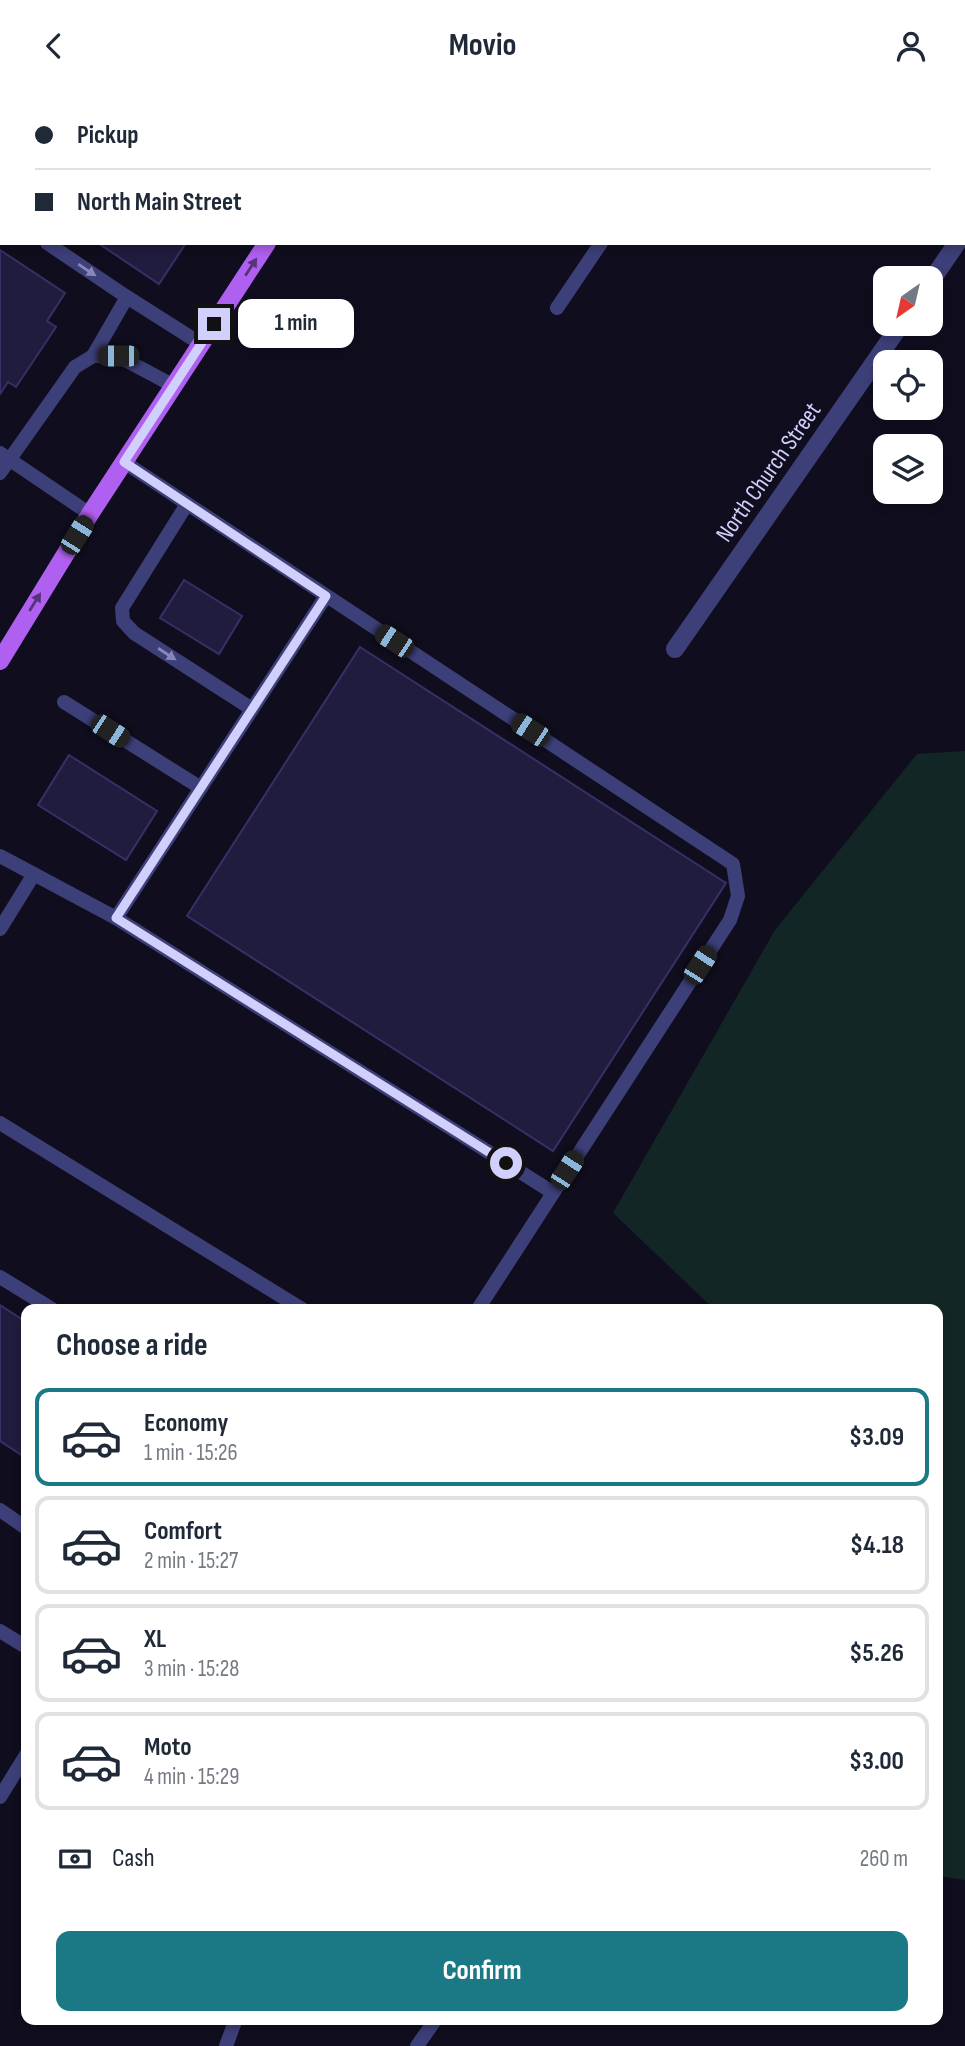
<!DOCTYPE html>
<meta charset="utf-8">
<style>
:root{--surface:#fff;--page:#f2f2f3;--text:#1f2937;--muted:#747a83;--line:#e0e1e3;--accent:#1a7984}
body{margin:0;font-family:"Sofia Sans Condensed",sans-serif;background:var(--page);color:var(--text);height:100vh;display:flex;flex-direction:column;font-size:26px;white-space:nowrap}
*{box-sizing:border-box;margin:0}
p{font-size:23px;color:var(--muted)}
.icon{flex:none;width:38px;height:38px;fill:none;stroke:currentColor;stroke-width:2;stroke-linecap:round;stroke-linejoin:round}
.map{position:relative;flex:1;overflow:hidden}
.side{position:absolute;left:21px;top:1213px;width:922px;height:721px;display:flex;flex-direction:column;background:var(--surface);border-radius:14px;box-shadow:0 4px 10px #0003}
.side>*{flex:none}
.guide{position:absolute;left:0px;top:0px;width:966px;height:154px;box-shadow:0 4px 10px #0003;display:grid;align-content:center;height:154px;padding:0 35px;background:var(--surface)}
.needle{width:46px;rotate:214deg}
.fabs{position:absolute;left:873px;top:175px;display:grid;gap:14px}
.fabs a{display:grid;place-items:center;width:70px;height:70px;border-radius:14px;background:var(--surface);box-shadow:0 4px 10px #0003;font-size:35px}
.end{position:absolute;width:32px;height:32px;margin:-16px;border:9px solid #d1cffb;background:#111;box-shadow:0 0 0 4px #111}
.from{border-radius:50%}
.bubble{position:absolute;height:49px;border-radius:14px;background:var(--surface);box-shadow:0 4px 10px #0003;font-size:23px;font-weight:700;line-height:49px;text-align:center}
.car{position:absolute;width:21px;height:42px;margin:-21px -10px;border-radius:9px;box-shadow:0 0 5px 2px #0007;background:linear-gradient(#222 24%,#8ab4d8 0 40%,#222 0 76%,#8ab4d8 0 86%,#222 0)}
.guide b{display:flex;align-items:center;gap:24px;height:66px;font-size:26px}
.guide b+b{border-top:2px solid var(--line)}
.guide i{width:18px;height:18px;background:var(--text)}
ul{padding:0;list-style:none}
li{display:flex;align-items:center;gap:21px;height:98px;margin:0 14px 10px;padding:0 21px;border:4px solid var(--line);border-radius:14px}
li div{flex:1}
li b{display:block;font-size:26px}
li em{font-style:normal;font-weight:700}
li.selected{border-color:var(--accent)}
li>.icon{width:63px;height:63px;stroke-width:1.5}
h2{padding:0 35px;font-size:32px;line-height:84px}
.pay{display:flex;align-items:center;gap:18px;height:77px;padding:0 35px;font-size:26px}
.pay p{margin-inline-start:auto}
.primary-button{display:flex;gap:14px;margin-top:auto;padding:14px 35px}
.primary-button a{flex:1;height:80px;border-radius:14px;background:var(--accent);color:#fff;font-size:28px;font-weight:700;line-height:80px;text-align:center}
header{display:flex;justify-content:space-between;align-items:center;height:91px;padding:0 35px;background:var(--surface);font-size:32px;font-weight:700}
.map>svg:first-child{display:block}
</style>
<header><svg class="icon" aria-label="back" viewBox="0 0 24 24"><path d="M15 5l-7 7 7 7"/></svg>Movio<svg class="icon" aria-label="person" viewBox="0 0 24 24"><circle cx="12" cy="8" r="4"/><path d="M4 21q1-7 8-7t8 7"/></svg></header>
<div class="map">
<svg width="965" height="1955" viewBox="0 0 965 1955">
<rect width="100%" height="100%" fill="#100e1e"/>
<polygon fill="#122725" points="965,660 965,1789 938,1785 938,1218 714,1218 613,1122 775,839 917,663"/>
<g fill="#201c3d" stroke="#373067" stroke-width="2">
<polygon points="0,0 22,2 2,2 2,87"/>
<polygon points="116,0 194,0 197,2 119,2"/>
<polygon points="98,152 186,152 159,193"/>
<polygon points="0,159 65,202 47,230 56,236 16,296 8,291 0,303"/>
<polygon points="184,489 242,525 219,563 160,527"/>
<polygon points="360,556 726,792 553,1060 187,825"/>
<polygon points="69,664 157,720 126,769 38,714"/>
<polygon points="0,1214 26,1231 26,1367 0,1350"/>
</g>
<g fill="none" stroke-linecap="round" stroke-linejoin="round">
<g stroke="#3d3f79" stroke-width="14">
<polyline points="84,0 87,2"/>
<polyline points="501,0 503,2"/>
<polyline points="706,2 707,0"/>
<polyline points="0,121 2,122"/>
<polyline points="47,152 127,206"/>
<polyline points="557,217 601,152"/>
<polyline points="93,265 127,206 201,253"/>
<polyline points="0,362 90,423"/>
<polyline points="124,371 733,773 738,805 730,829 478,1218"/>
<polyline points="0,382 75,276 93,265 118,265 174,295"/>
<polyline points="187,413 122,517 123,530 134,542 252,618"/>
<polyline points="64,611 201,697"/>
<polyline points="0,765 116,827 552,1101"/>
<polyline points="116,827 326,505"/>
<polyline points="0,838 34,783"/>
<polyline points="0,1032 302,1218"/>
<polyline points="0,1186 52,1218"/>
<polyline points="0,1419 26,1437"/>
<polyline points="0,1540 26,1556"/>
<polyline points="0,1706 26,1664"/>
<polyline points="226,1955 236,1928"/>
<polyline points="417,1955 436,1928"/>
</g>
<g stroke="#3d3f79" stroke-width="18">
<polyline points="893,0 895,2"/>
<polyline points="964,46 965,47"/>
<polyline points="964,142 965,141"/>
<polyline points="931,190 957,152"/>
<polyline points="675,558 901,233"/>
</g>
<g stroke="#b060f0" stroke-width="18">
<polyline points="365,2 367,0"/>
<polyline points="0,570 90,423 267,152"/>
</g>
</g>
<defs><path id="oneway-solid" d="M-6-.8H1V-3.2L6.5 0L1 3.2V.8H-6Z" transform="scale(1.75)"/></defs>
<g fill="#58337c">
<use href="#oneway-solid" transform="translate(251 176) rotate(-57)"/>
<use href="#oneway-solid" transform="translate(35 511) rotate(-58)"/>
</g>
<g fill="#8787ba">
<use href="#oneway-solid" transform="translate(87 179) rotate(34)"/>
<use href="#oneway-solid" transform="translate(167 563) rotate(33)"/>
</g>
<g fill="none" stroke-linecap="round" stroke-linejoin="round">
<polyline stroke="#d1cffb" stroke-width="9" points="214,233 124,371 326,505 116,827 506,1072"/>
</g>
<g text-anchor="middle" stroke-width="6" stroke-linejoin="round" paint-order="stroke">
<g font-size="24" fill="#d1cffb" stroke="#100e1e">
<text transform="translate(768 381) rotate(-55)" y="8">North Church Street</text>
</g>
</g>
</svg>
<div class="fabs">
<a><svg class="needle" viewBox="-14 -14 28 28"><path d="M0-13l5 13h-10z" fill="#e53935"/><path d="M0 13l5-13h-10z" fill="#747a83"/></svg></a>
<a><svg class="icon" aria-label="locate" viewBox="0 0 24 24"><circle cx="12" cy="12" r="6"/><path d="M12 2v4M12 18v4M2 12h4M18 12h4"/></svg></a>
<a><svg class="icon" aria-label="layers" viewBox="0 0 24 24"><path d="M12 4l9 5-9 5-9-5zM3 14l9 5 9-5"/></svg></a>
</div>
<i class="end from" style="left:506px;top:1072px"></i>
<i class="end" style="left:214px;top:233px"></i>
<div class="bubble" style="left:238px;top:208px;width:116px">1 min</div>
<i class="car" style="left:118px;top:265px;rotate:270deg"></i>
<i class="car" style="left:77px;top:444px;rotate:32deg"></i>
<i class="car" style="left:394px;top:550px;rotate:303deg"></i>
<i class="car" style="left:530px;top:639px;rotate:303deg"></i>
<i class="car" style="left:110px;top:640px;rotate:123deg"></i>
<i class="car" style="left:700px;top:874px;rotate:33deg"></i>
<i class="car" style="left:567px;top:1079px;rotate:33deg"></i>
<div class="guide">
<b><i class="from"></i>Pickup</b>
<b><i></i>North Main Street</b>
</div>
<section class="side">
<h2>Choose a ride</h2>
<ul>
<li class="selected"><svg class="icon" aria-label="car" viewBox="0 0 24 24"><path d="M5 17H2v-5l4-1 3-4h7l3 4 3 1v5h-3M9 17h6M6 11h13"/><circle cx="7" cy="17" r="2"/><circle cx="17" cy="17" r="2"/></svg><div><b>Economy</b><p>1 min · 15:26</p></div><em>$3.09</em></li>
<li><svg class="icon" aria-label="car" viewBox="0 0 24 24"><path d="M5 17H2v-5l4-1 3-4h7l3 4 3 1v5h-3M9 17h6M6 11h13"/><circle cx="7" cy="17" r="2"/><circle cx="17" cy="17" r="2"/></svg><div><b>Comfort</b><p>2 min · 15:27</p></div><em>$4.18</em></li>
<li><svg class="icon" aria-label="car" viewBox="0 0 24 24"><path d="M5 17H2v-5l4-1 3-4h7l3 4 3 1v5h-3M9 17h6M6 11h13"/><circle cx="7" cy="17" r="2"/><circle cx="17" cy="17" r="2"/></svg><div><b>XL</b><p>3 min · 15:28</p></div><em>$5.26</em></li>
<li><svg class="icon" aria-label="car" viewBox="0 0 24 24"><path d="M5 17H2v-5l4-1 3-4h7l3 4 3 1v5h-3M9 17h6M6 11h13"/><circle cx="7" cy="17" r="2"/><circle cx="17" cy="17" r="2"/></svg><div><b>Moto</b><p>4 min · 15:29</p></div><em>$3.00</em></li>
</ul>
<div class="pay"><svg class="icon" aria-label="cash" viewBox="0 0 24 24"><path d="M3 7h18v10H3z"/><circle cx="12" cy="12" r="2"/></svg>Cash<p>260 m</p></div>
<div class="primary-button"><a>Confirm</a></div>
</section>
</div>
